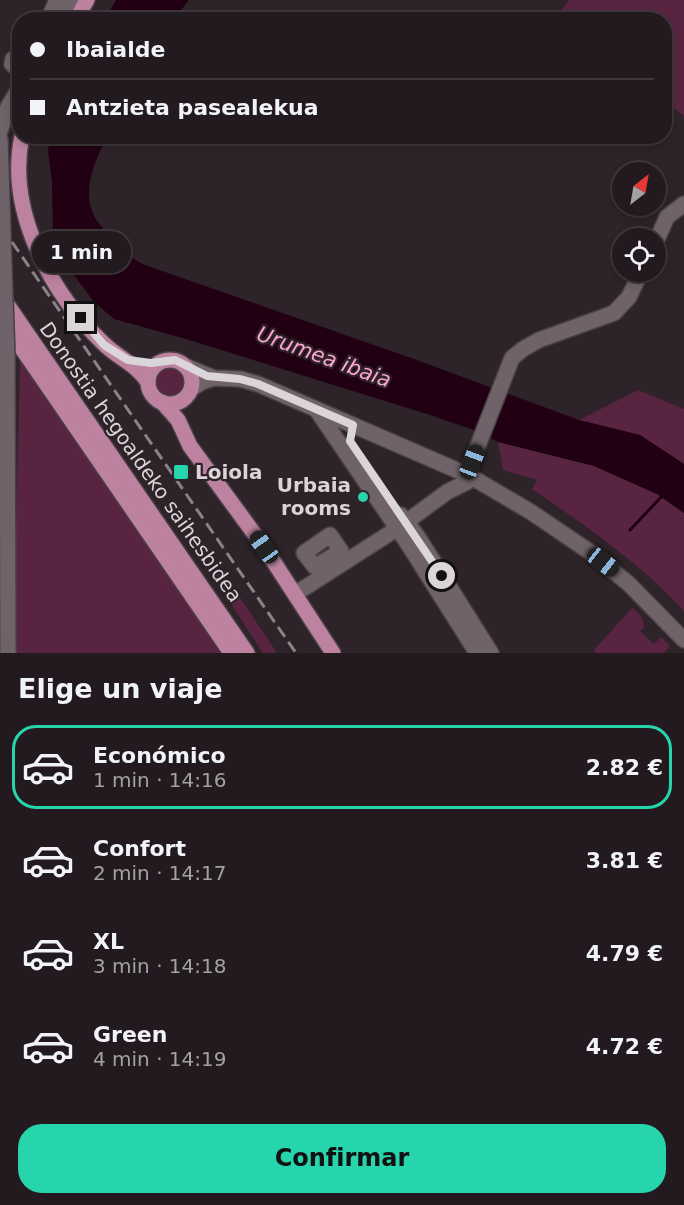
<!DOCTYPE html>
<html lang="es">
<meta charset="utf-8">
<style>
:root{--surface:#221a1e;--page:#2a2327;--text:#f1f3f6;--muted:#a2a1a4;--line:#3f383c;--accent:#27d5ad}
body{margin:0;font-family:"DejaVu Sans",sans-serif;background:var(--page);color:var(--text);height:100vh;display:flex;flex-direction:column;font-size:22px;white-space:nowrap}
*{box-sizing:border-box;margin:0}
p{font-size:20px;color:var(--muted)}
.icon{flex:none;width:33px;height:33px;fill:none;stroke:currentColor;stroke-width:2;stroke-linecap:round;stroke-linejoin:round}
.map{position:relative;height:653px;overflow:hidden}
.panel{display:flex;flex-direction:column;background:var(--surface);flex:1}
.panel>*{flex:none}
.guide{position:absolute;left:12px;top:12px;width:660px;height:132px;border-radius:24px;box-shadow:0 3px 9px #0003,0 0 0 2px var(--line);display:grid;align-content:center;height:132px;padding:0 18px;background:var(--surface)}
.needle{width:39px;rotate:31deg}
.controls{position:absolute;left:612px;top:162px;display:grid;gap:12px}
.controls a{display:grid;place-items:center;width:54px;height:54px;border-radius:50%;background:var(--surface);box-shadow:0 3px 9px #0003,0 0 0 2px var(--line);font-size:30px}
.end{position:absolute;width:27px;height:27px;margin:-14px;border:8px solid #dbd4d8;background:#111;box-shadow:0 0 0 3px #111}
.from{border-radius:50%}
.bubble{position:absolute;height:42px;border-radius:21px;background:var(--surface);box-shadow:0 3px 9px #0003,0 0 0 2px var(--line);font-size:20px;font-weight:600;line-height:42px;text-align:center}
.car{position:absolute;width:18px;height:36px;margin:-18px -9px;border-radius:8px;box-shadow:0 0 4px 2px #0007;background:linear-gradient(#222 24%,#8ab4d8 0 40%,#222 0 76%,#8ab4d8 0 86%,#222 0)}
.guide b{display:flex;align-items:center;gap:21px;height:57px;font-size:22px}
.guide b+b{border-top:2px solid var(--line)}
.guide i{width:15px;height:15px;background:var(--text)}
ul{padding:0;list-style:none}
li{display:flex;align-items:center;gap:18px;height:84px;margin:0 12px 9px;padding:0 6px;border:3px solid transparent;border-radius:24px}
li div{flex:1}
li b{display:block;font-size:22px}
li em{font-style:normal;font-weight:600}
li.current{border-color:var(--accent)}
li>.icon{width:54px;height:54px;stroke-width:1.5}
h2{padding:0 18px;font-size:27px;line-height:72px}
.button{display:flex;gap:12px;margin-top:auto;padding:12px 18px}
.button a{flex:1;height:69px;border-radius:24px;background:var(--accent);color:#111;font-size:24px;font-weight:600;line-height:69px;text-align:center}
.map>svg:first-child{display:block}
</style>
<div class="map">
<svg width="684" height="653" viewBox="0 0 684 653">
<rect width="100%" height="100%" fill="#2d2328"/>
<g fill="#582441">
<polygon points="569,0 684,0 684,116 665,102 664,20 555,19"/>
<polygon points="20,361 195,611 222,653 0,653 0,646 13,649"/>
<circle cx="170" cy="383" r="15"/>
<polygon points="638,390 684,409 684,464 640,435 579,420"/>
<path d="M 498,442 L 594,466 L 657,494 L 684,513 L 684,611 C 640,563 586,526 532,489 L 537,480 L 503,470 Z"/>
<polygon points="213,557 277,653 263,653 205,564"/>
<path d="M 632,608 C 639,612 645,621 644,628 L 640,631 L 654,644 L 661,637 L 670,646 L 664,653 L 596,653 L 594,650 Z"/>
</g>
<g fill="#220014">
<polygon points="116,0 189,0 174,19 105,19"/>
<path d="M 51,137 L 107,137 C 96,158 82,189 93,213 C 95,219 100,224 103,229 C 115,246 127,256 145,265 L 414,359 L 579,420 L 640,435 L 684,464 L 684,513 L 657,494 L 594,466 L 498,442 L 477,431 L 430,415 L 186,339 L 114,319 L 94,302 L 68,267 L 53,239 L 52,183 L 48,150 Z"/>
</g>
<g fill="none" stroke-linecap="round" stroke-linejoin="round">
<polyline stroke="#220014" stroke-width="3" points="630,530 664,494"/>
<defs>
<g id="minor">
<polyline points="48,20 57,0"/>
<polyline points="60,20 72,0"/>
<polyline points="20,55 13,59 12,64 20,71"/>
<polyline points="0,131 8,107 20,87"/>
<polyline points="0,139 4,267"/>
<polyline points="656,242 667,217 684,204"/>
<polyline points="7,356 8,653"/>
<polyline points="185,366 214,378 240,379 258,384 468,475 531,512 590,552 629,584 684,640"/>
<polyline points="191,389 202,382 214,378"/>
<polyline points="316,409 408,544 477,653"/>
<polyline points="401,515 418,537 491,653"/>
<polygon points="330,535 341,551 315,567 304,553"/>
<polyline points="295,594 398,528 447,492 467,482 470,466 512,358 523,349 539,340 614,313 629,297 641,272"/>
</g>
<g id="major">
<polyline points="76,20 87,0"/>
<path d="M 22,136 C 6,211 51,293 103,343 C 119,359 134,362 148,382"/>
<polyline points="2,297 247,653"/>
<polyline points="3,321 231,653"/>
<circle cx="170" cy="382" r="22"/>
<polyline points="162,402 178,420 190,446 264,547 333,653"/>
</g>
</defs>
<use href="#minor" stroke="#484045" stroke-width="18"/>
<use href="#major" stroke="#484045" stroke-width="18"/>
<use href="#minor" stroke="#6f6369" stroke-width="15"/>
<use href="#major" stroke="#bc82a0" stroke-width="15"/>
<polyline stroke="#8b8387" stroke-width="3" stroke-dasharray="12 6" stroke-linecap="butt" points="12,242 296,653"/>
<defs>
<polyline id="minor-bridge" points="4,267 7,356"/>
</defs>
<use href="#minor-bridge" stroke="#484045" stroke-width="18" stroke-linecap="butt"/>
<use href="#minor-bridge" stroke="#6f6369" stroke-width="15"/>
</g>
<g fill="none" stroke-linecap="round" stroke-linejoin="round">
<polyline stroke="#dbd4d8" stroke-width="8" points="81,318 104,345 128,360 151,363 175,360 207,376 240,379 258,384 353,425 350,441 442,576"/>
</g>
<g fill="#27d5ad" stroke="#2d2328" stroke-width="2">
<rect x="173" y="464" width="16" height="16" rx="3"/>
<circle cx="363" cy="497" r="6"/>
</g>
<g text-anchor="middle" stroke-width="4.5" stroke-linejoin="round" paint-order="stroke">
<g font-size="20" fill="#dbd4d8" stroke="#2d2328">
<text transform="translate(141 462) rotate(55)" y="7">Donostia hegoaldeko saihesbidea</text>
</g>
<g font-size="20" font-weight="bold" fill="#dbd4d8" stroke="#2d2328" text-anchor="start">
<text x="195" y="479">Loiola</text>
<text x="351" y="492" text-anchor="end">Urbaia<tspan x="351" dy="23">rooms</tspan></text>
</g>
<g font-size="21" font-style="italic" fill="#fea3d2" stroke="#2d2328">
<text transform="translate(324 357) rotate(20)" y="7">Urumea ibaia</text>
</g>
</g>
</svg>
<div class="controls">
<a><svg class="needle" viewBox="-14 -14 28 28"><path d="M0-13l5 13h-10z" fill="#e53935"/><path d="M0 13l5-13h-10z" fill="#a2a1a4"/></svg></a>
<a><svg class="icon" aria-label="locate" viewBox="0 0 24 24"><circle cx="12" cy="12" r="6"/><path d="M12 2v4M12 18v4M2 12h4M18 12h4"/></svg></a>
</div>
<i class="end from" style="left:442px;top:576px"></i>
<i class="end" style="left:81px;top:318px"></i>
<div class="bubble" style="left:32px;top:231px;width:99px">1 min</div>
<i class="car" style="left:472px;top:462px;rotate:21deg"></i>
<i class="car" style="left:264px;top:547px;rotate:325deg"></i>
<i class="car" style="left:603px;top:562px;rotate:128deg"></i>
<div class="guide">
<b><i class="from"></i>Ibaialde</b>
<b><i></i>Antzieta pasealekua</b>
</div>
</div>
<section class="panel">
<h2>Elige un viaje</h2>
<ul>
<li class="current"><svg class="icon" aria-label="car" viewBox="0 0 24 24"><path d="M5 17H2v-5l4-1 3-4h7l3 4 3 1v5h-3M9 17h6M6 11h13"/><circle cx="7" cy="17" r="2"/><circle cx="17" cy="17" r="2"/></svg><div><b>Económico</b><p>1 min · 14:16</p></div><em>2.82 €</em></li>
<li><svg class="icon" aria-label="car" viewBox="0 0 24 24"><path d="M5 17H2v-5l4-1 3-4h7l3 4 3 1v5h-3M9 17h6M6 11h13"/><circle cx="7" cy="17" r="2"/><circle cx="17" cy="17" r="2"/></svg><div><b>Confort</b><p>2 min · 14:17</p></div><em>3.81 €</em></li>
<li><svg class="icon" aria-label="car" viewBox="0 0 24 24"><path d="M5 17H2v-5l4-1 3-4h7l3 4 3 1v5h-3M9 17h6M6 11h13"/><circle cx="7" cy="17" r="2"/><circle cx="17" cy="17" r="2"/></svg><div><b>XL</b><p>3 min · 14:18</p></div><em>4.79 €</em></li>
<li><svg class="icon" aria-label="car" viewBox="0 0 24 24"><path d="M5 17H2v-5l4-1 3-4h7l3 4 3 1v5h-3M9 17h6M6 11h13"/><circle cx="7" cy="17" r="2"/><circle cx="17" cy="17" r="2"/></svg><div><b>Green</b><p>4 min · 14:19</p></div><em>4.72 €</em></li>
</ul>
<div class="button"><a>Confirmar</a></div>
</section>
